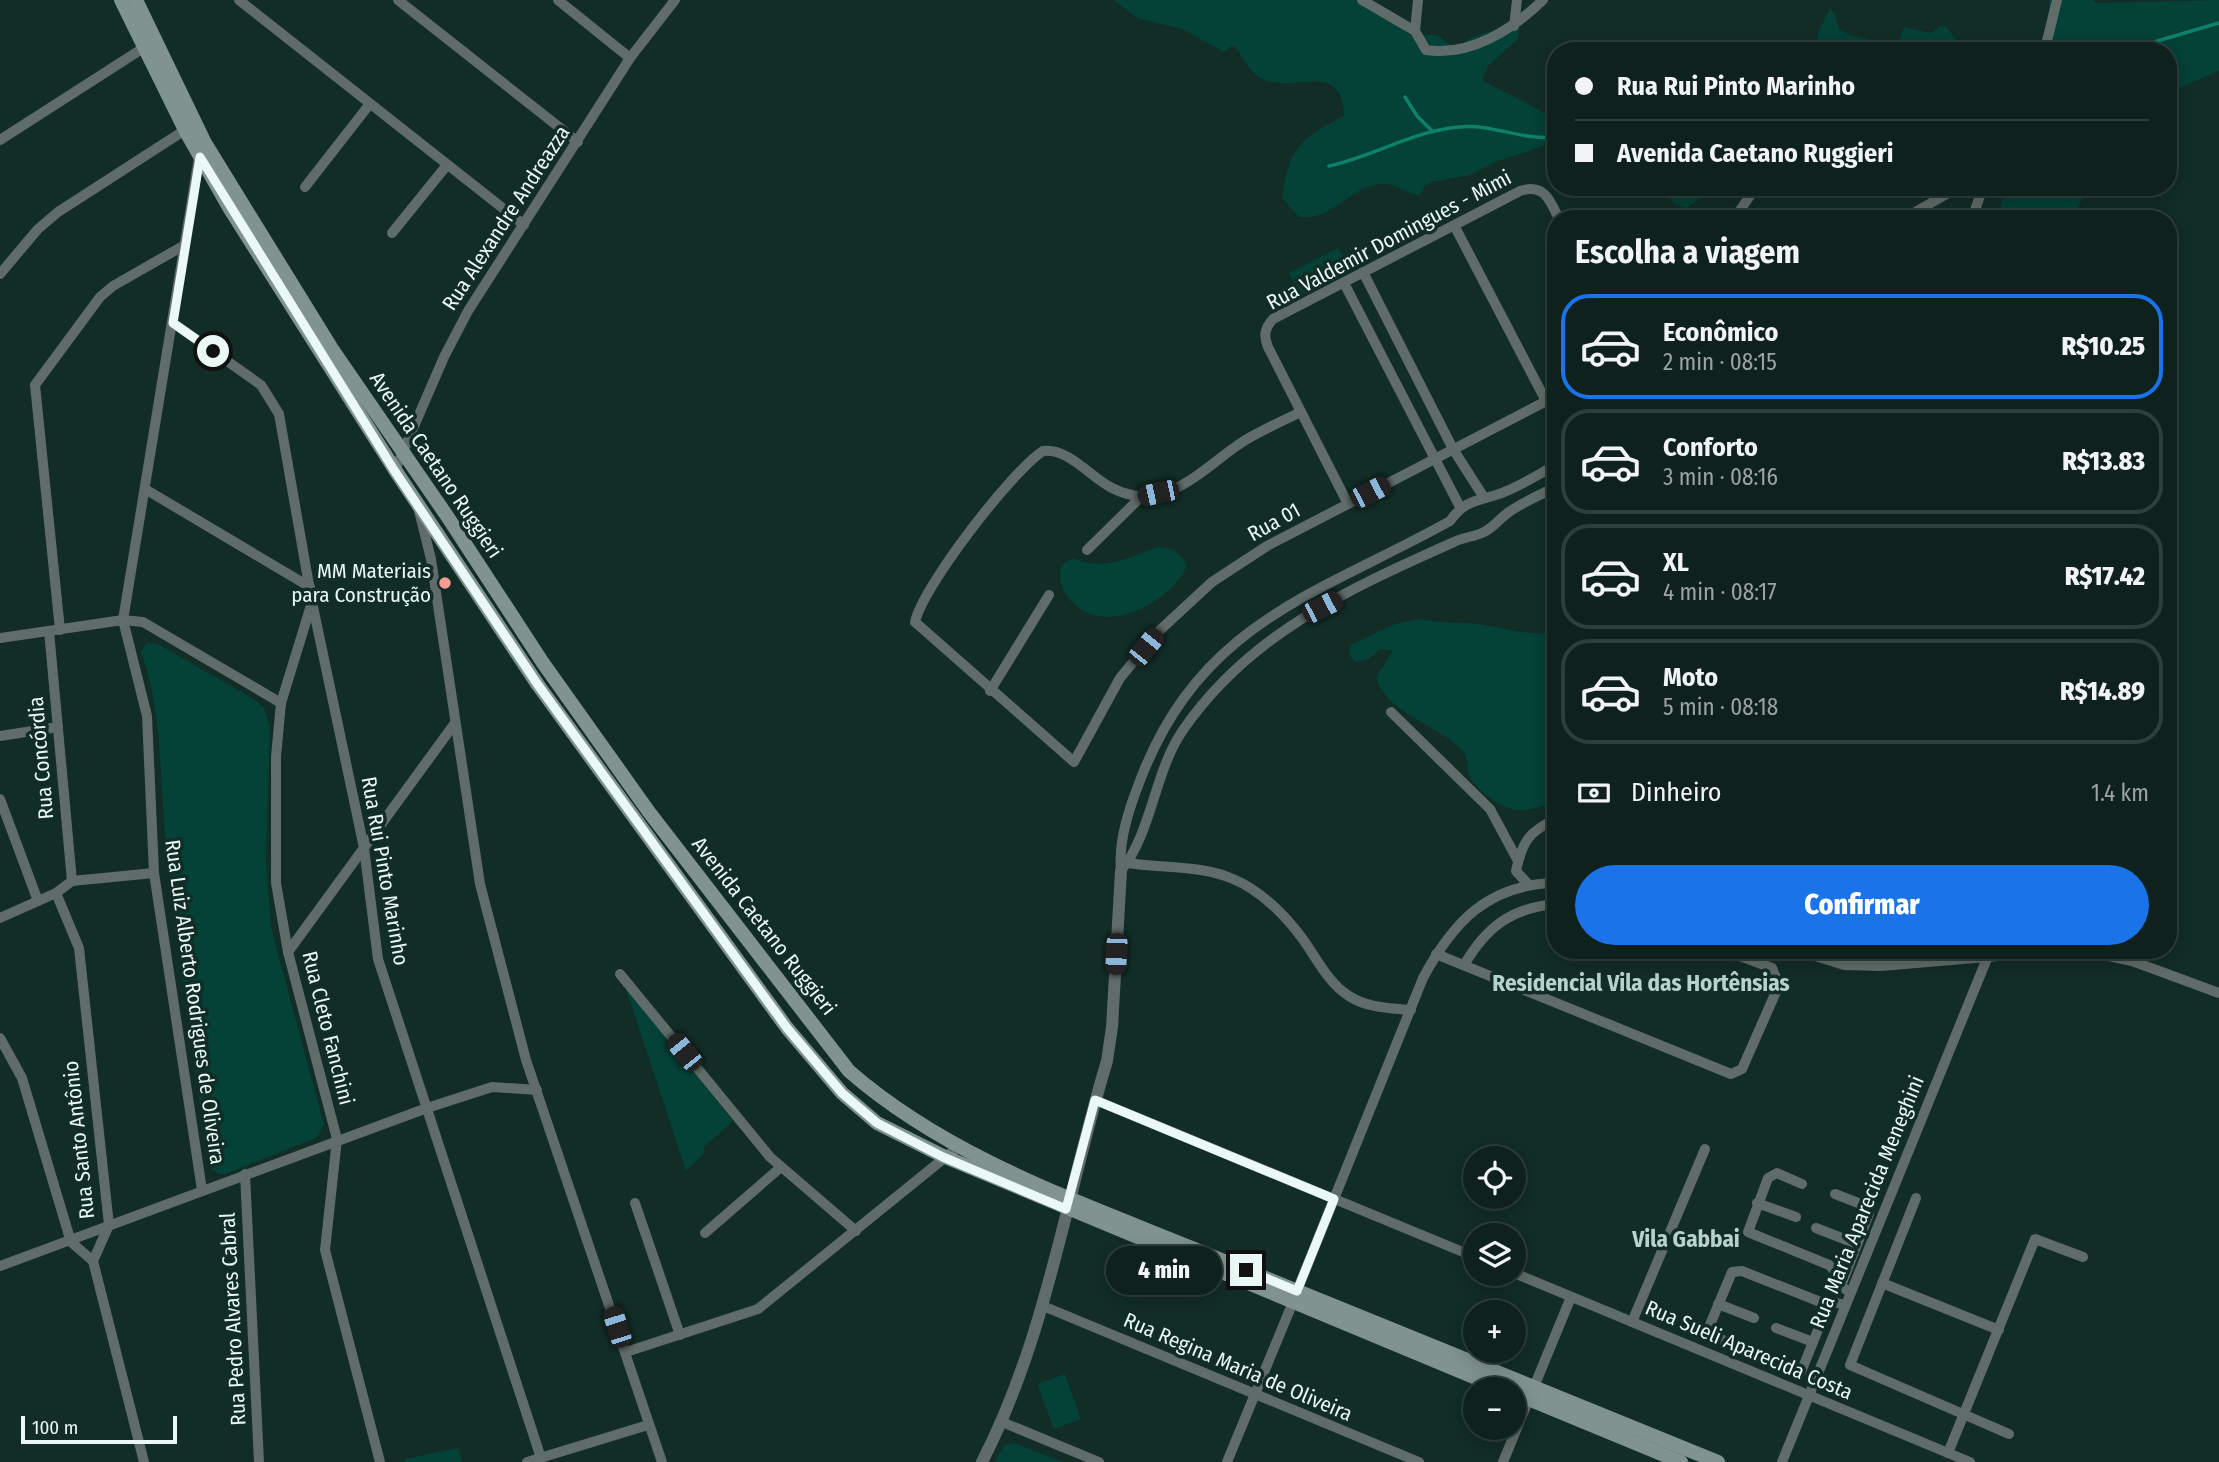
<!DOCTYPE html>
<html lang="pt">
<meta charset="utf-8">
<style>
:root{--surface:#0e211c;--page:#1c2e29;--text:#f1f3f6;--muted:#9ba3a3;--line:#2e3e3b;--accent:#1a73e8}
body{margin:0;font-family:"Fira Sans Condensed",sans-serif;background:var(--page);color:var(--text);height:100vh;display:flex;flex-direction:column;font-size:26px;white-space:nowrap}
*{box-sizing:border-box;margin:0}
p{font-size:23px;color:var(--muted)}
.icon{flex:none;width:38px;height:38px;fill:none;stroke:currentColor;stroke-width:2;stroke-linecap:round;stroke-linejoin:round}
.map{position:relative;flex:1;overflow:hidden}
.side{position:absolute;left:1547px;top:210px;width:630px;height:749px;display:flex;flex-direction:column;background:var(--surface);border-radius:28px;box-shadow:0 4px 18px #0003,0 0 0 2px var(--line)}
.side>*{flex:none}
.banner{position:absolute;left:1547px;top:42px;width:630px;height:154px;border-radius:28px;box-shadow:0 4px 18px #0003,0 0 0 2px var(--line);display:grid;align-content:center;height:154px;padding:0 28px;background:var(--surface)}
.controls{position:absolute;left:1463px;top:1146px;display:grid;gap:14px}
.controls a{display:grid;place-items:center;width:63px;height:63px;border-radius:50%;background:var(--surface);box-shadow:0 4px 18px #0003,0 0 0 2px var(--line);font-size:35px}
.scale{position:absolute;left:21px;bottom:18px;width:156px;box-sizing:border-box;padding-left:7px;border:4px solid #eaf9f5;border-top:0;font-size:19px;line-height:24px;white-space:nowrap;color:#eaf9f5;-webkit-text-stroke:5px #122c26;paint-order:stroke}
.end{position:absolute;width:32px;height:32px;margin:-16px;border:9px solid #eaf9f5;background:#111;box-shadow:0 0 0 4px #111}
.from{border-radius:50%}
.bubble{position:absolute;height:49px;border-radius:24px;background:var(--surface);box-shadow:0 4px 18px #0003,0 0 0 2px var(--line);font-size:23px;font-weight:800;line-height:49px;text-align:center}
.car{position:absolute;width:21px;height:42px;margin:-21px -10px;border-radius:9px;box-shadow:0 0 5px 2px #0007;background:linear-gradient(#222 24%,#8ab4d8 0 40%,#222 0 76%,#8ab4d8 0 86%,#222 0)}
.banner b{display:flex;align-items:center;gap:24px;height:66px;font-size:26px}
.banner b+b{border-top:2px solid var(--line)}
.banner i{width:18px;height:18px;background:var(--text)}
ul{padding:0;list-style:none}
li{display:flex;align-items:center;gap:21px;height:105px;margin:0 14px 10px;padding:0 14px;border:4px solid var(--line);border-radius:28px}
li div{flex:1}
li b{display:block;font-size:26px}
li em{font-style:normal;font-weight:800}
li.on{border-color:var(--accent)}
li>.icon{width:63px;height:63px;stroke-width:1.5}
h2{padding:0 28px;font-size:32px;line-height:84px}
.pay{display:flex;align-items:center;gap:18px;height:77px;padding:0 28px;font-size:26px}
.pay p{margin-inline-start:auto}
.primary-button{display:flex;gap:14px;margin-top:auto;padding:14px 28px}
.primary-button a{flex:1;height:80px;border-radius:42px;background:var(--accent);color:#fff;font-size:28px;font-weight:800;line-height:80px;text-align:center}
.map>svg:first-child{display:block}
</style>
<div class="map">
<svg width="2219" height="1462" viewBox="0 0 2219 1462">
<rect width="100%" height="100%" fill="#122c26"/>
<g fill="#044136">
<path d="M 1114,0 L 1370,0 L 1390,10 L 1406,32 L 1414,37 C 1451,30 1434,41 1458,47 L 1472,37 L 1516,23 L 1520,28 L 1518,39 L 1488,66 L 1482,80 C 1507,95 1534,104 1556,122 L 1556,167 L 1552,164 L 1552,143 L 1546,137 L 1544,146 L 1495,162 L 1470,175 L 1432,182 L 1424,187 L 1420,195 C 1404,194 1396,182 1379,184 C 1347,189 1333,221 1299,217 L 1282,198 C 1288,149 1302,136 1344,116 C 1342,57 1292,96 1260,78 C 1250,72 1242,57 1236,48 L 1232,46 L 1224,52 L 1182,29 L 1137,18 Z"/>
<polygon points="2049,0 2093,0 2095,3 2219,0 2219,71 2168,93 2168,51 2047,51"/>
<polygon points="1830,9 1835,14 1839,29 1852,36 1897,44 1904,27 1931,33 1940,26 1947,27 1964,51 1815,51 1818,33"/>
<polygon points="1659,187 1701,187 1700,198 1687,208 1676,205"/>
<polygon points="2006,187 2089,187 2071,219 1997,219"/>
<polygon points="1338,248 1350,270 1301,295 1289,273"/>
<path d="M 1157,547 C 1172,548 1180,551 1187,566 C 1173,594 1140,616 1108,617 C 1079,617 1053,591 1062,564 L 1073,558 C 1101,572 1129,558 1157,547 Z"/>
<path d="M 1418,619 C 1441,624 1462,621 1484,625 C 1506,628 1534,638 1556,631 L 1556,801 C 1537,809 1518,815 1499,804 C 1490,799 1471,784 1469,774 C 1466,764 1469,758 1461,749 C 1438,725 1386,713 1376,678 L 1393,650 L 1380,649 L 1369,659 L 1355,662 L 1349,655 L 1350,645 L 1395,624 Z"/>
<path d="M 147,643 L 158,644 L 257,701 L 264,708 L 270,727 L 266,860 L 271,927 L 324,1125 L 316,1138 L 225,1174 L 219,1174 L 210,1168 C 193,1061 177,954 166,846 C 159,780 164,715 141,652 Z"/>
<polygon points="624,983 733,1121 703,1148 705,1152 686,1171"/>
<polygon points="1065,1374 1081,1419 1054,1429 1037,1384"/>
<polygon points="1014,1443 1063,1462 994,1462 1005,1445"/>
<polygon points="458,1448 462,1462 406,1462 405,1459"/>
</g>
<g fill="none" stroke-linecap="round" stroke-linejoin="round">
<g stroke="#0e816d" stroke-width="3.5">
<polyline points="2136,51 2154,42 2219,23"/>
<polyline points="1405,97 1417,116 1432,131"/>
<path d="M 1329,166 C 1374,156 1413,131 1459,127 C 1492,123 1521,141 1556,137"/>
</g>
<g stroke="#606c69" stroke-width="10">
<polyline points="239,0 524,225"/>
<polyline points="398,0 578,142"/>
<polyline points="558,0 630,58"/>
<path d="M 1362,0 L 1415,31 L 1426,50 C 1470,57 1513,29 1543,0"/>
<polyline points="1514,26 1517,0"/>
<polyline points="1415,31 1418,0"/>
<polyline points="2042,51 2047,41 2057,0"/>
<polyline points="0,140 148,45"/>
<polyline points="199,157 123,620 147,716 154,873 202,1190"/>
<polyline points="305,187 369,105"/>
<polyline points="1734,219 1756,187"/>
<polyline points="1903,219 1959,187"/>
<polyline points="1972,219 1983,187"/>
<polyline points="1455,227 1546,401"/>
<polyline points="392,233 447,165"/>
<polyline points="1363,272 1453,449 1483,496"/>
<polyline points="0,274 38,229 58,212 185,130"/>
<polyline points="1344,283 1460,507"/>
<polyline points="173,323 261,385 279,414 312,602 364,848 378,959 541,1458"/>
<path d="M 1301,412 C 1282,421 1262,430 1244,441 C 1204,466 1166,516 1112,488 C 1090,477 1069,448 1043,451 C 1012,471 923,586 915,622 L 1074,762 L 1120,678 L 1159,631 L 1212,582 L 1267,546 L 1556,396"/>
<polyline points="395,470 444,357 468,311 630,58 675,0"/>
<polyline points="145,489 310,587"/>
<path d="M 1348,504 L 1268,347 C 1263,335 1265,328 1273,319 L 1520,191 C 1544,183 1550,200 1559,219"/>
<polyline points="419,511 431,559 480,884 526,1060 662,1462"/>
<polyline points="1087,550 1142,496"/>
<polyline points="312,602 281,703 276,757 276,883 288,952 337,1139 325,1250 380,1462"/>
<polyline points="60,630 35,385 100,297 113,286 183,246"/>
<polyline points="49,631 72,881"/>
<polyline points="0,638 123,620 143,622 281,703"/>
<polyline points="990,691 1049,595"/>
<polyline points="1391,712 1490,809 1518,861"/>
<polyline points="0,736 58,727"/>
<polyline points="0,799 38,901"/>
<path d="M 1122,862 C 1159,869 1198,864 1233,879 C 1260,890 1285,915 1302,938 C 1316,957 1328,983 1349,996 C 1367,1008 1390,1008 1411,1010"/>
<path d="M 1121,871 C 1118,840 1130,806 1141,778 C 1202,621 1317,595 1450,521 C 1463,502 1475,501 1496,495 C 1516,489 1537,475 1556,465"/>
<path d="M 1121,871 C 1153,830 1154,772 1183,730 C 1250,633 1349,589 1454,542 C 1463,537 1475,537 1484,532 C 1494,527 1500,518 1509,512 C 1523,502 1540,495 1556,487"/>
<path d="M 1527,883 L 1516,871 C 1522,842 1529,831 1556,819"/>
<polyline points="56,893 79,948 109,1225 93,1261 144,1462"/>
<polyline points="0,918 56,893 72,881 154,873"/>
<polyline points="1796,950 1844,965 1881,966 2056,951 2095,953 2132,961 2219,993"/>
<polyline points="288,952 455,723"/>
<polyline points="1436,954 1731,1074 1742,1069 1779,985 1772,968 1724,950"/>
<path d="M 1464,965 C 1486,928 1510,908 1556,904"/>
<polyline points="620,974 770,1157 856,1231"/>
<polyline points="0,1038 22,1078 71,1242 93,1261"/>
<polyline points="1095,1100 1475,1257"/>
<polyline points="245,1174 259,1462"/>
<polyline points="1802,1184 1777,1173 1768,1178 1748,1232 1829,1265 1838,1274 1840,1286 1850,1292"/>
<polyline points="1835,1194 1866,1206 1869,1214 1841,1286"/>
<polyline points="1916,1198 1850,1365 2009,1434"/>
<polyline points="635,1203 680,1335"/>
<polyline points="1757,1203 1796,1217"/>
<polyline points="1816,1228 1857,1244"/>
<polyline points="705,1233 781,1167"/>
<polyline points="0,1266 427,1108 492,1087 537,1090"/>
<polyline points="1514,1273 1970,1462"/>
<polyline points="1882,1283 1999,1330"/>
<path d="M 1297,1291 L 1423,978 C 1453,922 1488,884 1556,883"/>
<polyline points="1718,1304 1754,1318"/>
<polyline points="1043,1306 1419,1462"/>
<polyline points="1632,1322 1705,1149"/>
<polyline points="1776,1328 1813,1342"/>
<polyline points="1743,1350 1707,1332 1732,1272 1742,1271 1828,1305"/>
<polyline points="626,1352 758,1309 958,1147"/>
<polyline points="1765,1359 1801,1372 1828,1305 1833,1302 1845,1305"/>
<polyline points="1002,1422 1099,1462"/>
<polyline points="1948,1453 2035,1239 2083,1257"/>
<polyline points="527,1462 648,1425"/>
<polyline points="1227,1462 1293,1302"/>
<polyline points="1503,1462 1571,1297"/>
<polyline points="1782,1462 1988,956"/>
</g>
<path stroke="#606c69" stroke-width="12" d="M 982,1462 C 1047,1336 1066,1195 1107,1061 L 1112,1027 L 1121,871"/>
<g stroke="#80938e" stroke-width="14">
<polyline points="121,0 185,130 230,209 395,470 538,685 787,1028 842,1093 877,1123 943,1156 1505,1390"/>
<path d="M 136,0 L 205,143 L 332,349 L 447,516 L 543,663 L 649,812 L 849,1071 C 952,1161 1089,1205 1214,1257 C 1382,1326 1550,1394 1718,1462"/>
<polyline points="1514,1393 1681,1462"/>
</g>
</g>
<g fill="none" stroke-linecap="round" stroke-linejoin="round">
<polyline stroke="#eaf9f5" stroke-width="9" points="213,351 173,323 200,157 394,470 538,685 787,1028 842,1093 877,1123 943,1157 1066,1209 1095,1100 1334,1199 1297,1291 1246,1270"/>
</g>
<circle fill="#f59c92" stroke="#122c26" stroke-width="2.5" cx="445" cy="583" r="7"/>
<g text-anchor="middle" stroke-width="7" stroke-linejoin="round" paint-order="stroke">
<g font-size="21" fill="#eaf9f5" stroke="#122c26">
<text transform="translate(506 218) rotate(-57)" y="7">Rua Alexandre Andreazza</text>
<text transform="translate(1389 240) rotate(-28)" y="7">Rua Valdemir Domingues - Mimi</text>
<text transform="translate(436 465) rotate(56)" y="7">Avenida Caetano Ruggieri</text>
<text transform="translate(1274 522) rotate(-29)" y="7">Rua 01</text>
<text transform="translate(41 758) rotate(-95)" y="7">Rua Concórdia</text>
<text transform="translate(385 871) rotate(80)" y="7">Rua Rui Pinto Marinho</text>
<text transform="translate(764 926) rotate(52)" y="7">Avenida Caetano Ruggieri</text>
<text transform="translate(195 1002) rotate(82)" y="7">Rua Luiz Alberto Rodrigues de Oliveira</text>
<text transform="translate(328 1028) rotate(76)" y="7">Rua Cleto Fanchini</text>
<text transform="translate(79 1140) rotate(-96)" y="7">Rua Santo Antônio</text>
<text transform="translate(1867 1202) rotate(-68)" y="7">Rua Maria Aparecida Meneghini</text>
<text transform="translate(233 1319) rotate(-93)" y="7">Rua Pedro Alvares Cabral</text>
<text transform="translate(1749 1350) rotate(23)" y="7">Rua Sueli Aparecida Costa</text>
<text transform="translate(1238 1367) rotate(23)" y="7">Rua Regina Maria de Oliveira</text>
</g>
<g font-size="21" fill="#eaf9f5" stroke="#122c26" text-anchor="end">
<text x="431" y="578">MM Materiais<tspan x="431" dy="24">para Construção</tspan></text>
</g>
<g font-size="23" font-weight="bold" fill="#b4d3ca" stroke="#122c26">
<text x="1641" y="991">Residencial Vila das Hortênsias</text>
<text x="1686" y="1247">Vila Gabbai</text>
</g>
</g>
</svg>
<div class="controls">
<a><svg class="icon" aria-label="locate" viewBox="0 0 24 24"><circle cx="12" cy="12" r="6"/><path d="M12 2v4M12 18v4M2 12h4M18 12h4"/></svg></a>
<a><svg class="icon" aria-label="layers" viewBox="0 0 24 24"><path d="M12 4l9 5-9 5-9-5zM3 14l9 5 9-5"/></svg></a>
<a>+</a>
<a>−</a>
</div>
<div class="scale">100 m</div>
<i class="end from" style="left:213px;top:351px"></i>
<i class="end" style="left:1246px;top:1270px"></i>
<div class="bubble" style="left:1106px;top:1246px;width:116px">4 min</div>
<i class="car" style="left:1370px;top:492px;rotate:63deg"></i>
<i class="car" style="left:1158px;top:493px;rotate:258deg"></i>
<i class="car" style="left:1322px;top:607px;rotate:63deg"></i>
<i class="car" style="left:1146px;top:647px;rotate:39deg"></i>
<i class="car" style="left:1116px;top:954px;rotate:183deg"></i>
<i class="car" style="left:684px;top:1052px;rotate:321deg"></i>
<i class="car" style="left:617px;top:1327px;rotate:342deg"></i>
<div class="banner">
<b><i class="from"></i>Rua Rui Pinto Marinho</b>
<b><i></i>Avenida Caetano Ruggieri</b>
</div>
<section class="side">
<h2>Escolha a viagem</h2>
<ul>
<li class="on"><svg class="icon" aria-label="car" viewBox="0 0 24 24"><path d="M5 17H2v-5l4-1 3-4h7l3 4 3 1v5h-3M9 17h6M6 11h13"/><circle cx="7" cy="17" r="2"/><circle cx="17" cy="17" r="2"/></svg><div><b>Econômico</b><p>2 min · 08:15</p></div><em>R$10.25</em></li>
<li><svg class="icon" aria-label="car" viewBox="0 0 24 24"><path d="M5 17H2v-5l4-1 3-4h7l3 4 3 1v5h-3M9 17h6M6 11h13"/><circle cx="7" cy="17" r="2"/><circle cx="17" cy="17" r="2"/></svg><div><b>Conforto</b><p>3 min · 08:16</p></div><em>R$13.83</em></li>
<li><svg class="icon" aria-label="car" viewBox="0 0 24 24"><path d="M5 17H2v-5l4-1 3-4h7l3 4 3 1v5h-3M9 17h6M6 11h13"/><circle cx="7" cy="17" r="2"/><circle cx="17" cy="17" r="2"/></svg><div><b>XL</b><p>4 min · 08:17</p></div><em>R$17.42</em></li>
<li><svg class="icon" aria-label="car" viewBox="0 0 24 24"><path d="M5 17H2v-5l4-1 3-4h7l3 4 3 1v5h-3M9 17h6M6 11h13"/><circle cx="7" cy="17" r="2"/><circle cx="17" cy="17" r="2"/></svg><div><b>Moto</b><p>5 min · 08:18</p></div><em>R$14.89</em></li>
</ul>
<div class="pay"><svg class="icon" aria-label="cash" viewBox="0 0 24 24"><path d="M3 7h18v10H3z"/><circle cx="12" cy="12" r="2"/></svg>Dinheiro<p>1.4 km</p></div>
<div class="primary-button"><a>Confirmar</a></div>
</section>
</div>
